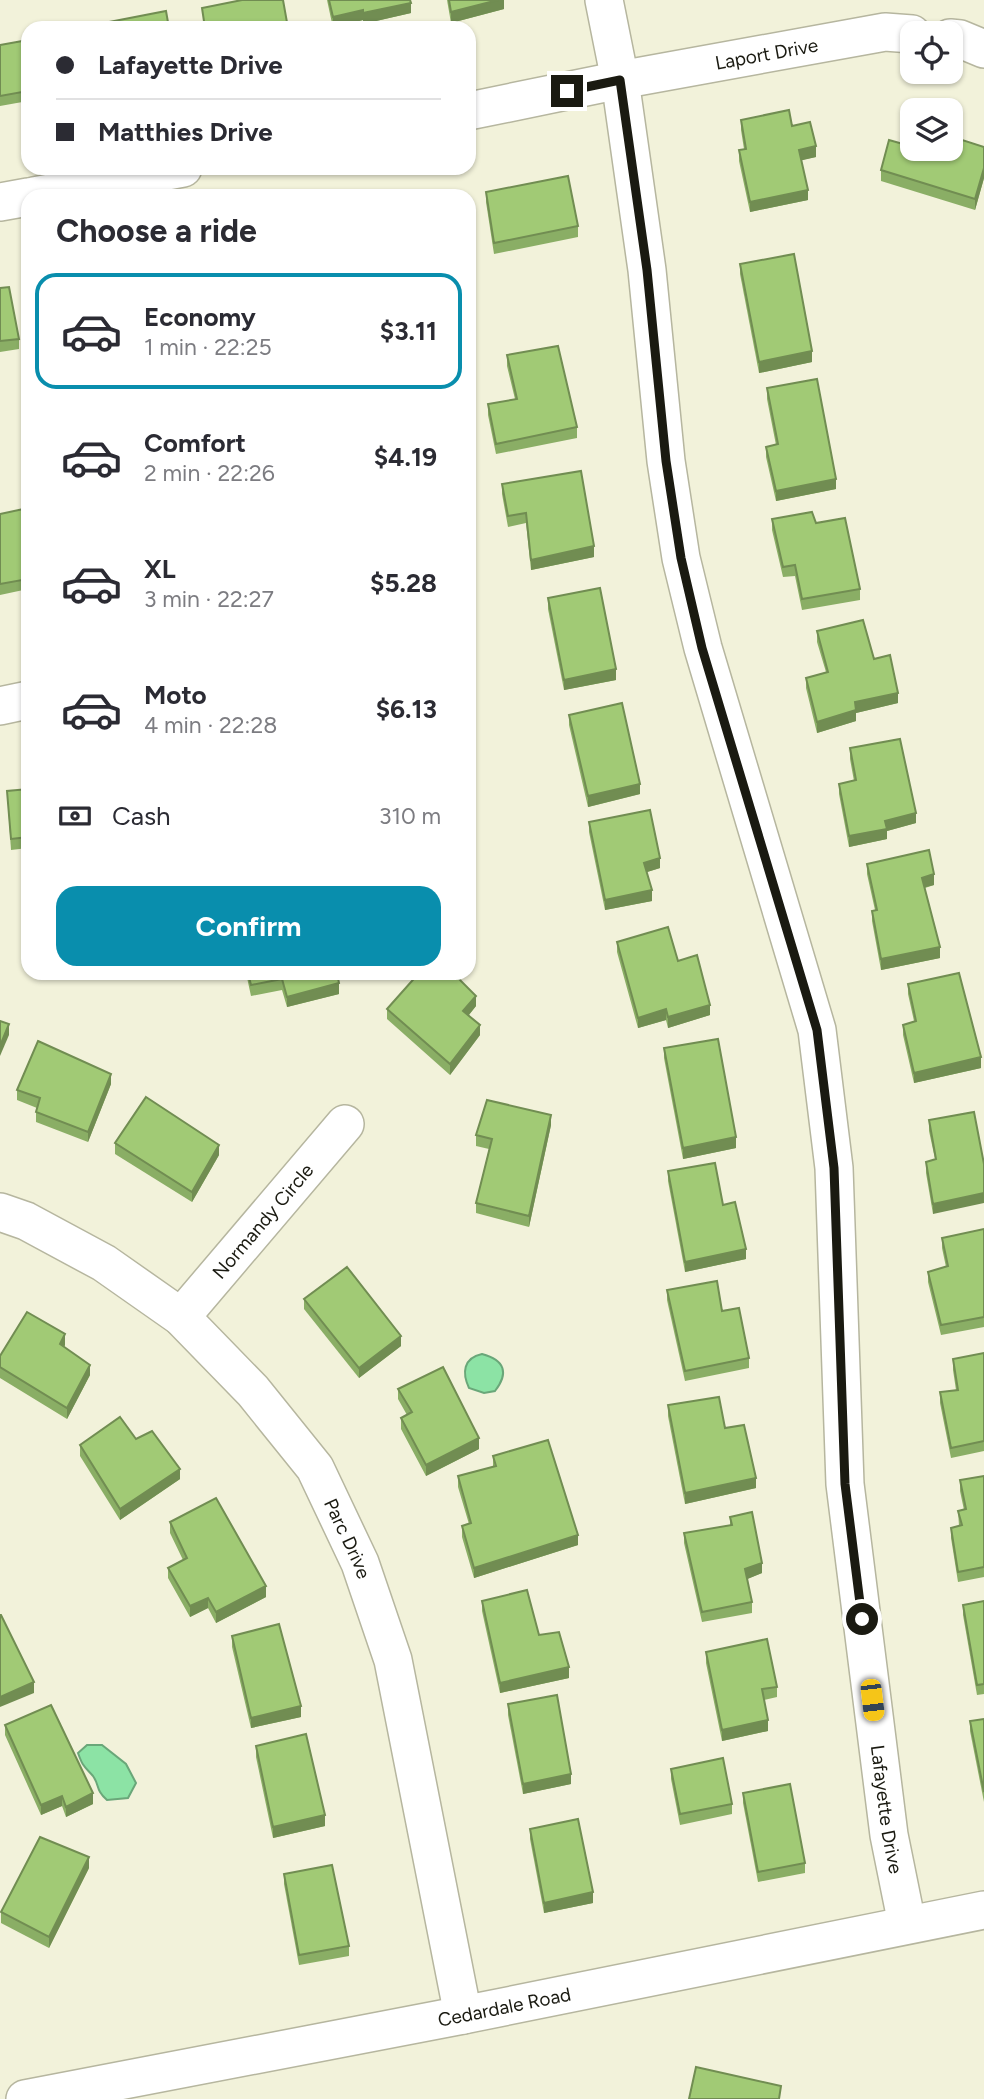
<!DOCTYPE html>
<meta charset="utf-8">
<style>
:root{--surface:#fff;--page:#f7f7f7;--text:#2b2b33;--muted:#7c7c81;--line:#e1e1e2;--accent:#098ead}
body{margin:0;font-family:Figtree,sans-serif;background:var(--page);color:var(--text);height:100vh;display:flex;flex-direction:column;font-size:26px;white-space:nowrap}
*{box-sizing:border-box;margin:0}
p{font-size:23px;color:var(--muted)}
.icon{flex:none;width:38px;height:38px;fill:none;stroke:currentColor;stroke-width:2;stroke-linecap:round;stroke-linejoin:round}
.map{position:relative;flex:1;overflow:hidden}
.sheet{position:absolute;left:21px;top:189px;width:455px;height:791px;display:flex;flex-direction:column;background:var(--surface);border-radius:21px;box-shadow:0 2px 5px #0004}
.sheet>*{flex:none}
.top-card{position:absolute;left:21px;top:21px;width:455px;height:154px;border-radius:21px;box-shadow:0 2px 5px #0004;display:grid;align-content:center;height:154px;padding:0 35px;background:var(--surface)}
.fabs{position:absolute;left:900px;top:21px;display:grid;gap:14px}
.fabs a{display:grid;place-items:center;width:63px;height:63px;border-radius:14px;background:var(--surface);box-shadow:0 2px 5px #0004;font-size:35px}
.end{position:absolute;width:32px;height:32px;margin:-16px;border:9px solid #1a1a11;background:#fff;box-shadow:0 0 0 4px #fff}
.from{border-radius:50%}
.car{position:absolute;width:21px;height:42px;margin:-21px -10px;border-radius:9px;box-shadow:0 0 5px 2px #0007;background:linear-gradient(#f5c518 24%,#345 0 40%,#f5c518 0 76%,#345 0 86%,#f5c518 0)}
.top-card b{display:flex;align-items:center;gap:24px;height:66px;font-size:26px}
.top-card b+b{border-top:2px solid var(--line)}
.top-card i{width:18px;height:18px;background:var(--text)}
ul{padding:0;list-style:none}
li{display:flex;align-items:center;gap:21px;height:116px;margin:0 14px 10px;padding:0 21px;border:4px solid transparent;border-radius:21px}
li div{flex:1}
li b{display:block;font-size:26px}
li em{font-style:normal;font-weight:700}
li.active{border-color:var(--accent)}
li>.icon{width:63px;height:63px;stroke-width:1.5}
h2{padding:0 35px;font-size:32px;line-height:84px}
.pay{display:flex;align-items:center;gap:18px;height:77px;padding:0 35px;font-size:26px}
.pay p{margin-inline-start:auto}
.cta{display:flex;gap:14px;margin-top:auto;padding:14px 35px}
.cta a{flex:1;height:80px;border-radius:21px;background:var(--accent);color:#fff;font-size:28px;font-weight:700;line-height:80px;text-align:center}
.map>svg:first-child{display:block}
</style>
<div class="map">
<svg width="984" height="2099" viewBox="0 0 984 2099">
<rect width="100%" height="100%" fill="#f2f2da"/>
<g fill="#8ce3a5" stroke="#6aa779" stroke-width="2">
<path d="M 482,1354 C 505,1360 509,1373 495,1391 L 484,1393 L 469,1388 C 462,1373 463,1358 482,1354 Z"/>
<path d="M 87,1745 L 102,1745 L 126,1764 L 136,1783 L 128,1798 L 107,1800 C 95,1789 100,1786 93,1776 C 84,1766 83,1767 78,1753 Z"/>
</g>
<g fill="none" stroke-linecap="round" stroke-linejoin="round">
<defs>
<g id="minor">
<path id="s1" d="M 604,0 L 620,80 L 647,270 L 666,461 L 681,558 L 703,648 L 817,1030 L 834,1168 L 845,1484 L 889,1835 L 907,1924"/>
<polyline points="950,38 960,39 984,49"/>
<path id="s2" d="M 469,111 L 620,80 L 885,32 L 912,34"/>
<polyline points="34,196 183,168"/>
<polyline points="0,202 28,197"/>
<polyline points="0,706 28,700"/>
<path id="s3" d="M 0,1212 L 26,1221 L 104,1263 L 181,1317 L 253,1391 L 315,1468 L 360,1563 L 393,1660 L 463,2015"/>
<path id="s4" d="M 181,1317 L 345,1124"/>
<path id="s5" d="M 25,2099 L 463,2015 L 984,1910"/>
</g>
</defs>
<use href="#minor" stroke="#b6b69f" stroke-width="40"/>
<use href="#minor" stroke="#fff" stroke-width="37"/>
</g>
<g fill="#8aae65">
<polygon points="327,0 410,0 411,13 363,24 363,20 333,28"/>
<polygon points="447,0 504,0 504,9 451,23"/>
<polygon points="28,40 28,101 0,106 0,45"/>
<polygon points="741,120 792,126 816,157 801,160 808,200 750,212 739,161 739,150 744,149 741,130"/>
<polygon points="903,144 984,147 984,178 975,210 881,181 881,170"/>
<polygon points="486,192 578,226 578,237 494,254 486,202"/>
<polygon points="740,264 812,362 759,373 740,274"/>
<polygon points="0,288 19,339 19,349 0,352"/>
<polygon points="507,355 577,427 577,438 496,454 488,415 488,404 515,399 507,366"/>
<polygon points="767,388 836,489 776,501 766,457 766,447 776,445 767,399"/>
<polygon points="502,484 594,557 531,570 526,523 508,527 502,494"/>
<polygon points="28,508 28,589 0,595 0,514"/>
<polygon points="772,519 816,523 860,589 860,600 802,610 795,576 783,577 772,530"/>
<polygon points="548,598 616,680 564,690 548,609"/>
<polygon points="817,631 874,659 898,703 856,713 856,721 817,733 806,688 806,678 826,672 817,642"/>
<polygon points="569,715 640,794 588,807 569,725"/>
<polygon points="850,748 916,823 887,831 887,839 849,847 839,794 839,784 854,781 850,759"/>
<polygon points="28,789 28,848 11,850 7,791"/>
<polygon points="589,822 660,868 647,872 652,901 605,910 589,832"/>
<polygon points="867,864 934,885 925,888 940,958 881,970 872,921 872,911 875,910 867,874"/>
<polygon points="617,942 678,961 710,1015 668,1028 666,1020 638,1028 617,952"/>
<polygon points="246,973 337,973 339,994 287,1007 282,990 251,996"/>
<polygon points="908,984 981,1068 914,1083 903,1035 903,1025 914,1021 908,994"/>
<polygon points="476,1006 469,1015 480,1035 450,1075 387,1019 387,1009"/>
<polygon points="664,1048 736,1148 683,1159 664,1058"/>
<polygon points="111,1084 88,1142 36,1122 36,1112 37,1108 17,1100 17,1090"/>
<polygon points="974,1112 933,1214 926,1173 926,1162 935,1159 929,1131 929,1120"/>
<polygon points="551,1125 529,1227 476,1213 476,1203 489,1149 476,1146 476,1135"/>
<polygon points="115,1143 219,1155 192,1202 115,1154"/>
<polygon points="668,1171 723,1205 746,1259 685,1272 668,1181"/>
<polygon points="984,1229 984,1327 941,1335 928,1282 928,1272 946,1267 942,1248 942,1238"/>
<polygon points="667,1290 722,1311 749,1358 749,1368 685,1381 667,1300"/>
<polygon points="304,1299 401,1346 359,1378 304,1309"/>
<polygon points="65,1345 64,1347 90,1375 67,1419 0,1378 0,1356"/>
<polygon points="984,1353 984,1451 951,1458 940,1403 940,1392 956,1390 953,1370 953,1359"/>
<polygon points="398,1389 479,1449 426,1476 401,1429 401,1418 407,1415 398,1399"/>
<polygon points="668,1405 725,1428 756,1488 685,1504 668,1416"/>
<polygon points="136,1439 180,1479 120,1520 80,1456 80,1445"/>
<polygon points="493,1456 578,1545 474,1578 462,1537 462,1526 469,1524 458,1487 458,1476 493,1467"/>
<polygon points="984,1476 984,1577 958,1582 951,1538 951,1528 959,1526 958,1511 964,1510 960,1491 960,1480"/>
<polygon points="730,1517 762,1573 747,1579 752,1602 752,1613 702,1622 684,1543 684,1533 730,1525"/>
<polygon points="170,1522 266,1597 216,1623 208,1608 190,1617 168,1578 168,1568 183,1560 170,1533"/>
<polygon points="482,1601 539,1635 569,1678 500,1693 482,1611"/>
<polygon points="984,1601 984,1694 977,1695 963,1615 963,1605"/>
<polygon points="232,1636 301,1717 251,1728 232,1647"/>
<polygon points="706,1652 777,1687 777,1697 764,1700 768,1731 722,1741 706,1663"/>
<polygon points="508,1704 571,1784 523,1794 508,1715"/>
<polygon points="984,1719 984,1802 970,1731 970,1721"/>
<polygon points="5,1725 93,1804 66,1817 62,1806 41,1815 5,1735"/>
<polygon points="256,1746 325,1826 273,1838 256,1757"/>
<polygon points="671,1769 732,1804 732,1814 680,1825 671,1779"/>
<polygon points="743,1793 805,1863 805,1873 758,1882 743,1803"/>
<polygon points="530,1829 593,1903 544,1913 530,1839"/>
<polygon points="89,1868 49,1948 1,1923 1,1912"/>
<polygon points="284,1874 349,1946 349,1956 299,1965 284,1884"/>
</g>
<g fill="#718d52">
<polygon points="498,0 504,0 504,9 451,23 451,12"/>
<polygon points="411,3 411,13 363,24 363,13"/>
<polygon points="363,10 363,20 333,28 333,17"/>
<polygon points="816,146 816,157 799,161 799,150"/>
<polygon points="984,168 984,178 975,210 975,199"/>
<polygon points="808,190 808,200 750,212 750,202"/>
<polygon points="812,351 812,362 759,373 759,362"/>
<polygon points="836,479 836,489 776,501 776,491"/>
<polygon points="594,546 594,557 531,570 531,560"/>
<polygon points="616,669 616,680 564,690 564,680"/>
<polygon points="898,693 898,703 856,713 856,721 817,733 817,722 855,702"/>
<polygon points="640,784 640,794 588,807 588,796"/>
<polygon points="916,813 916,823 887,831 887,839 849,847 849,836 885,821"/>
<polygon points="660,858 660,868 644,873 644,863"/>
<polygon points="934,874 934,885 922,888 922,878"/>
<polygon points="652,890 652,901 605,910 605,900"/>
<polygon points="940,947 940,958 881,970 881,959"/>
<polygon points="339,983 339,994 287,1007 287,997"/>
<polygon points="476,996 476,1006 463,1022 463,1011"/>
<polygon points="710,1005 710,1015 668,1028 668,1017"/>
<polygon points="666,1009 666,1020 638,1028 638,1018"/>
<polygon points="9,1024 9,1035 0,1056 0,1046"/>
<polygon points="480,1025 480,1035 450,1075 450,1064"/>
<polygon points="981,1057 981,1068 914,1083 914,1073"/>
<polygon points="111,1074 111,1084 88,1142 88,1132"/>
<polygon points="551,1115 551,1125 529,1227 529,1216"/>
<polygon points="736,1137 736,1148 683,1159 683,1148"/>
<polygon points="219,1145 219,1155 192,1202 192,1192"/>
<polygon points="984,1193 984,1203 933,1214 933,1204"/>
<polygon points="746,1249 746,1259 685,1272 685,1262"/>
<polygon points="65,1334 65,1345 60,1355 60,1344"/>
<polygon points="401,1336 401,1346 359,1378 359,1368"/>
<polygon points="90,1365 90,1375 67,1419 67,1408"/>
<polygon points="479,1438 479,1449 426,1476 426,1465"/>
<polygon points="180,1469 180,1479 120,1520 120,1509"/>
<polygon points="756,1478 756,1488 685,1504 685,1493"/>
<polygon points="578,1535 578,1545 474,1578 474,1568"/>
<polygon points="762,1563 762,1573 745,1580 745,1569"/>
<polygon points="266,1586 266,1597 216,1623 216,1612"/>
<polygon points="208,1598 208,1608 190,1617 190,1606"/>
<polygon points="569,1667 569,1678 500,1693 500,1683"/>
<polygon points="34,1682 34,1693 0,1707 0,1697"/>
<polygon points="301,1706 301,1717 251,1728 251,1718"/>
<polygon points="768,1720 768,1731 722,1741 722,1730"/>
<polygon points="571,1774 571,1784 523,1794 523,1784"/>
<polygon points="93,1793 93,1804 66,1817 66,1807"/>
<polygon points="62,1796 62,1806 41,1815 41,1805"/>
<polygon points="325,1815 325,1826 273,1838 273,1827"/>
<polygon points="89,1857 89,1868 49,1948 49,1937"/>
<polygon points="593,1892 593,1903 544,1913 544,1903"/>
</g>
<g fill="#a1ca75" stroke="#718d52" stroke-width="2">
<polygon points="242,0 283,0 288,28 205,28 202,8"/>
<polygon points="329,0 410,0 411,3 363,13 363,10 333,17"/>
<polygon points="449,0 498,0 451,12"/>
<polygon points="166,11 169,28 83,28 83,27"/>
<polygon points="28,40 28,91 0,96 0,45"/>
<polygon points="789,110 792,126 810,122 816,146 799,150 808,190 750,202 739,150 746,149 741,120"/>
<polygon points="909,122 912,123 912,149 950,149 950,136 984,147 984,168 975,199 881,170 889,140 903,144"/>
<polygon points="568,176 578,226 494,243 486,192"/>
<polygon points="794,254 812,351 759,362 740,264"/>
<polygon points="9,287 19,339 0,341 0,288"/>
<polygon points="558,346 577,427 496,444 488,404 517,399 507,355"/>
<polygon points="817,379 836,479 776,491 766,447 778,444 767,388"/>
<polygon points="581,471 594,546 531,560 526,513 508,516 502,484"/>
<polygon points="28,508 28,579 0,584 0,514"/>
<polygon points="812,512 816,523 845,518 860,589 802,599 795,565 783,567 772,519"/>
<polygon points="600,588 616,669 564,680 548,598"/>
<polygon points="863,620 874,659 890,655 898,693 855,702 856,710 817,722 806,678 828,672 817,631"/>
<polygon points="622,703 640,784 588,796 569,715"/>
<polygon points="900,739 916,813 885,821 887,829 849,836 839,784 856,780 850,748"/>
<polygon points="28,789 28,837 11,839 7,791"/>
<polygon points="650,810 660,858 644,863 652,890 605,900 589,822"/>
<polygon points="929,850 934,874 922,878 940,947 881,959 872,911 877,910 867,864"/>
<polygon points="668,927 678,961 697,955 710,1005 668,1017 666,1009 638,1018 617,942"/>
<polygon points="248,973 337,973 339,983 287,997 282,979 251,985"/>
<polygon points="419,973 453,973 476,996 463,1011 480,1025 450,1064 387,1009"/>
<polygon points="959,973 981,1057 914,1073 903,1025 916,1021 908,984"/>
<polygon points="0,1021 9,1024 0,1046"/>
<polygon points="718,1039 736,1137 683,1148 664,1048"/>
<polygon points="38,1041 111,1074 88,1132 36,1112 40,1098 17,1090"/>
<polygon points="146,1097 219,1145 192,1192 115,1143"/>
<polygon points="487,1100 551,1115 529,1216 476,1203 492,1139 476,1135"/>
<polygon points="974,1112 984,1164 984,1193 933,1204 926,1162 936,1159 929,1120"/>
<polygon points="715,1163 723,1205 735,1202 746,1249 685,1262 668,1171"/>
<polygon points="984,1229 984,1317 941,1325 928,1272 948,1266 942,1238"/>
<polygon points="347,1267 401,1336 359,1368 304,1299"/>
<polygon points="717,1281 722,1311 739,1308 749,1358 685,1371 667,1290"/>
<polygon points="27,1312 65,1334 60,1344 90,1365 67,1408 0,1367 0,1356"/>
<polygon points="984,1353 984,1441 951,1448 940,1392 958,1390 953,1359"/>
<polygon points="443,1367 479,1438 426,1465 401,1418 412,1412 398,1389"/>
<polygon points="719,1397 725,1428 744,1425 756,1478 685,1493 668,1405"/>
<polygon points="120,1417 136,1439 152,1431 180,1469 120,1509 80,1445"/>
<polygon points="548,1440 578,1535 474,1568 462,1526 471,1523 458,1476 496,1466 493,1456"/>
<polygon points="984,1476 984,1567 958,1572 951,1528 962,1525 958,1511 966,1509 960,1480"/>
<polygon points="216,1498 266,1586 216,1612 208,1598 190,1606 168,1568 187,1558 170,1522"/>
<polygon points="752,1512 762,1563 745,1569 752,1602 702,1612 684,1533 732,1525 730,1517"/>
<polygon points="527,1590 539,1635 559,1632 569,1667 500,1683 482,1601"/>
<polygon points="984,1601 984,1684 977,1685 963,1605"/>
<polygon points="0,1615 1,1615 34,1682 0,1697"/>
<polygon points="279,1624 301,1706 251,1718 232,1636"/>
<polygon points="767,1639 777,1687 762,1689 768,1720 722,1730 706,1652"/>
<polygon points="557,1695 571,1774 523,1784 508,1704"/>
<polygon points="51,1705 93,1793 66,1807 62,1796 41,1805 5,1725"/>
<polygon points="984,1719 984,1792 970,1721"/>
<polygon points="306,1734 325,1815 273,1827 256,1746"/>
<polygon points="723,1758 732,1804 680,1814 671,1769"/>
<polygon points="790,1784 805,1863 758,1872 743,1793"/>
<polygon points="578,1819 593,1892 544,1903 530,1829"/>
<polygon points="40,1837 89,1857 49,1937 1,1912"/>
<polygon points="332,1865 349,1946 299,1955 284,1874"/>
<polygon points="696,2067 781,2086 779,2099 689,2099"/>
</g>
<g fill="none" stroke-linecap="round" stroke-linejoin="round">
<polyline stroke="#1a1a11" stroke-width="9" points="567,91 620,80 647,270 666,461 681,558 702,648 817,1030 834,1168 845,1484 862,1619"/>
</g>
<g text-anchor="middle" stroke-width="5" stroke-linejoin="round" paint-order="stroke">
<g font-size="19" fill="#1a1a11" stroke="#f2f2da">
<text dy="7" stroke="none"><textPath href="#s2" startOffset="303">Laport Drive</textPath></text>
<text dy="7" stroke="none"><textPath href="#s4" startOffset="126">Normandy Circle</textPath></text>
<text dy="7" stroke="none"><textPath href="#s3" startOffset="490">Parc Drive</textPath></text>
<text dy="7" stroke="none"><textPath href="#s1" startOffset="1838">Lafayette Drive</textPath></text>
<text dy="7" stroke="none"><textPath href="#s5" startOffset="488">Cedardale Road</textPath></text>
</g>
</g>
</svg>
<div class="fabs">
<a><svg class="icon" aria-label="locate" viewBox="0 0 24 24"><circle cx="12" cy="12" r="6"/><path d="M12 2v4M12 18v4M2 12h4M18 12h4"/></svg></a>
<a><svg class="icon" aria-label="layers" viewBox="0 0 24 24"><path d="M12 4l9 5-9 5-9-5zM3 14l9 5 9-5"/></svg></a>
</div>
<i class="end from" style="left:862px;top:1619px"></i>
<i class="end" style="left:567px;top:91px"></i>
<i class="car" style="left:872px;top:1700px;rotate:173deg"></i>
<div class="top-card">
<b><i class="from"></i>Lafayette Drive</b>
<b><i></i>Matthies Drive</b>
</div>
<section class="sheet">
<h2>Choose a ride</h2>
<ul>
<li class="active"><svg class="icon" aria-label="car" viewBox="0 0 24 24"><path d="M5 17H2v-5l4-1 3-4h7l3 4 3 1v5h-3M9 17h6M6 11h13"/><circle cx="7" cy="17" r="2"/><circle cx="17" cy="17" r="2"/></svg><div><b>Economy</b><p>1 min · 22:25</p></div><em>$3.11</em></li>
<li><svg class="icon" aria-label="car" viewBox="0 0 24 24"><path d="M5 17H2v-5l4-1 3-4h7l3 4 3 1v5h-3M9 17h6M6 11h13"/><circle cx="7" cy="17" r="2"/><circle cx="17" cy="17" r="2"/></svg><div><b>Comfort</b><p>2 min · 22:26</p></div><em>$4.19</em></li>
<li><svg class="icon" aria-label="car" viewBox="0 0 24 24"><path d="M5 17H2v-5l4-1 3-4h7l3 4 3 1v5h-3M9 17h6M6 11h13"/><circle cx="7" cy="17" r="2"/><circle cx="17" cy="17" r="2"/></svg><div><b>XL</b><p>3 min · 22:27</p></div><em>$5.28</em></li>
<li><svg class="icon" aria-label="car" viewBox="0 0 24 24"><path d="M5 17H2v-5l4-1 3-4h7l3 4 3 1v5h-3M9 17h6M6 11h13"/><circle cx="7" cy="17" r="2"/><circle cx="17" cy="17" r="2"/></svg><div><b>Moto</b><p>4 min · 22:28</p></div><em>$6.13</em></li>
</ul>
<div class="pay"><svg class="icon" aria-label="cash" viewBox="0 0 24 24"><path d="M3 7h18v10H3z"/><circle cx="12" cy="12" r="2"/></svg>Cash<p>310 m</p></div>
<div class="cta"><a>Confirm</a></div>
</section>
</div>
